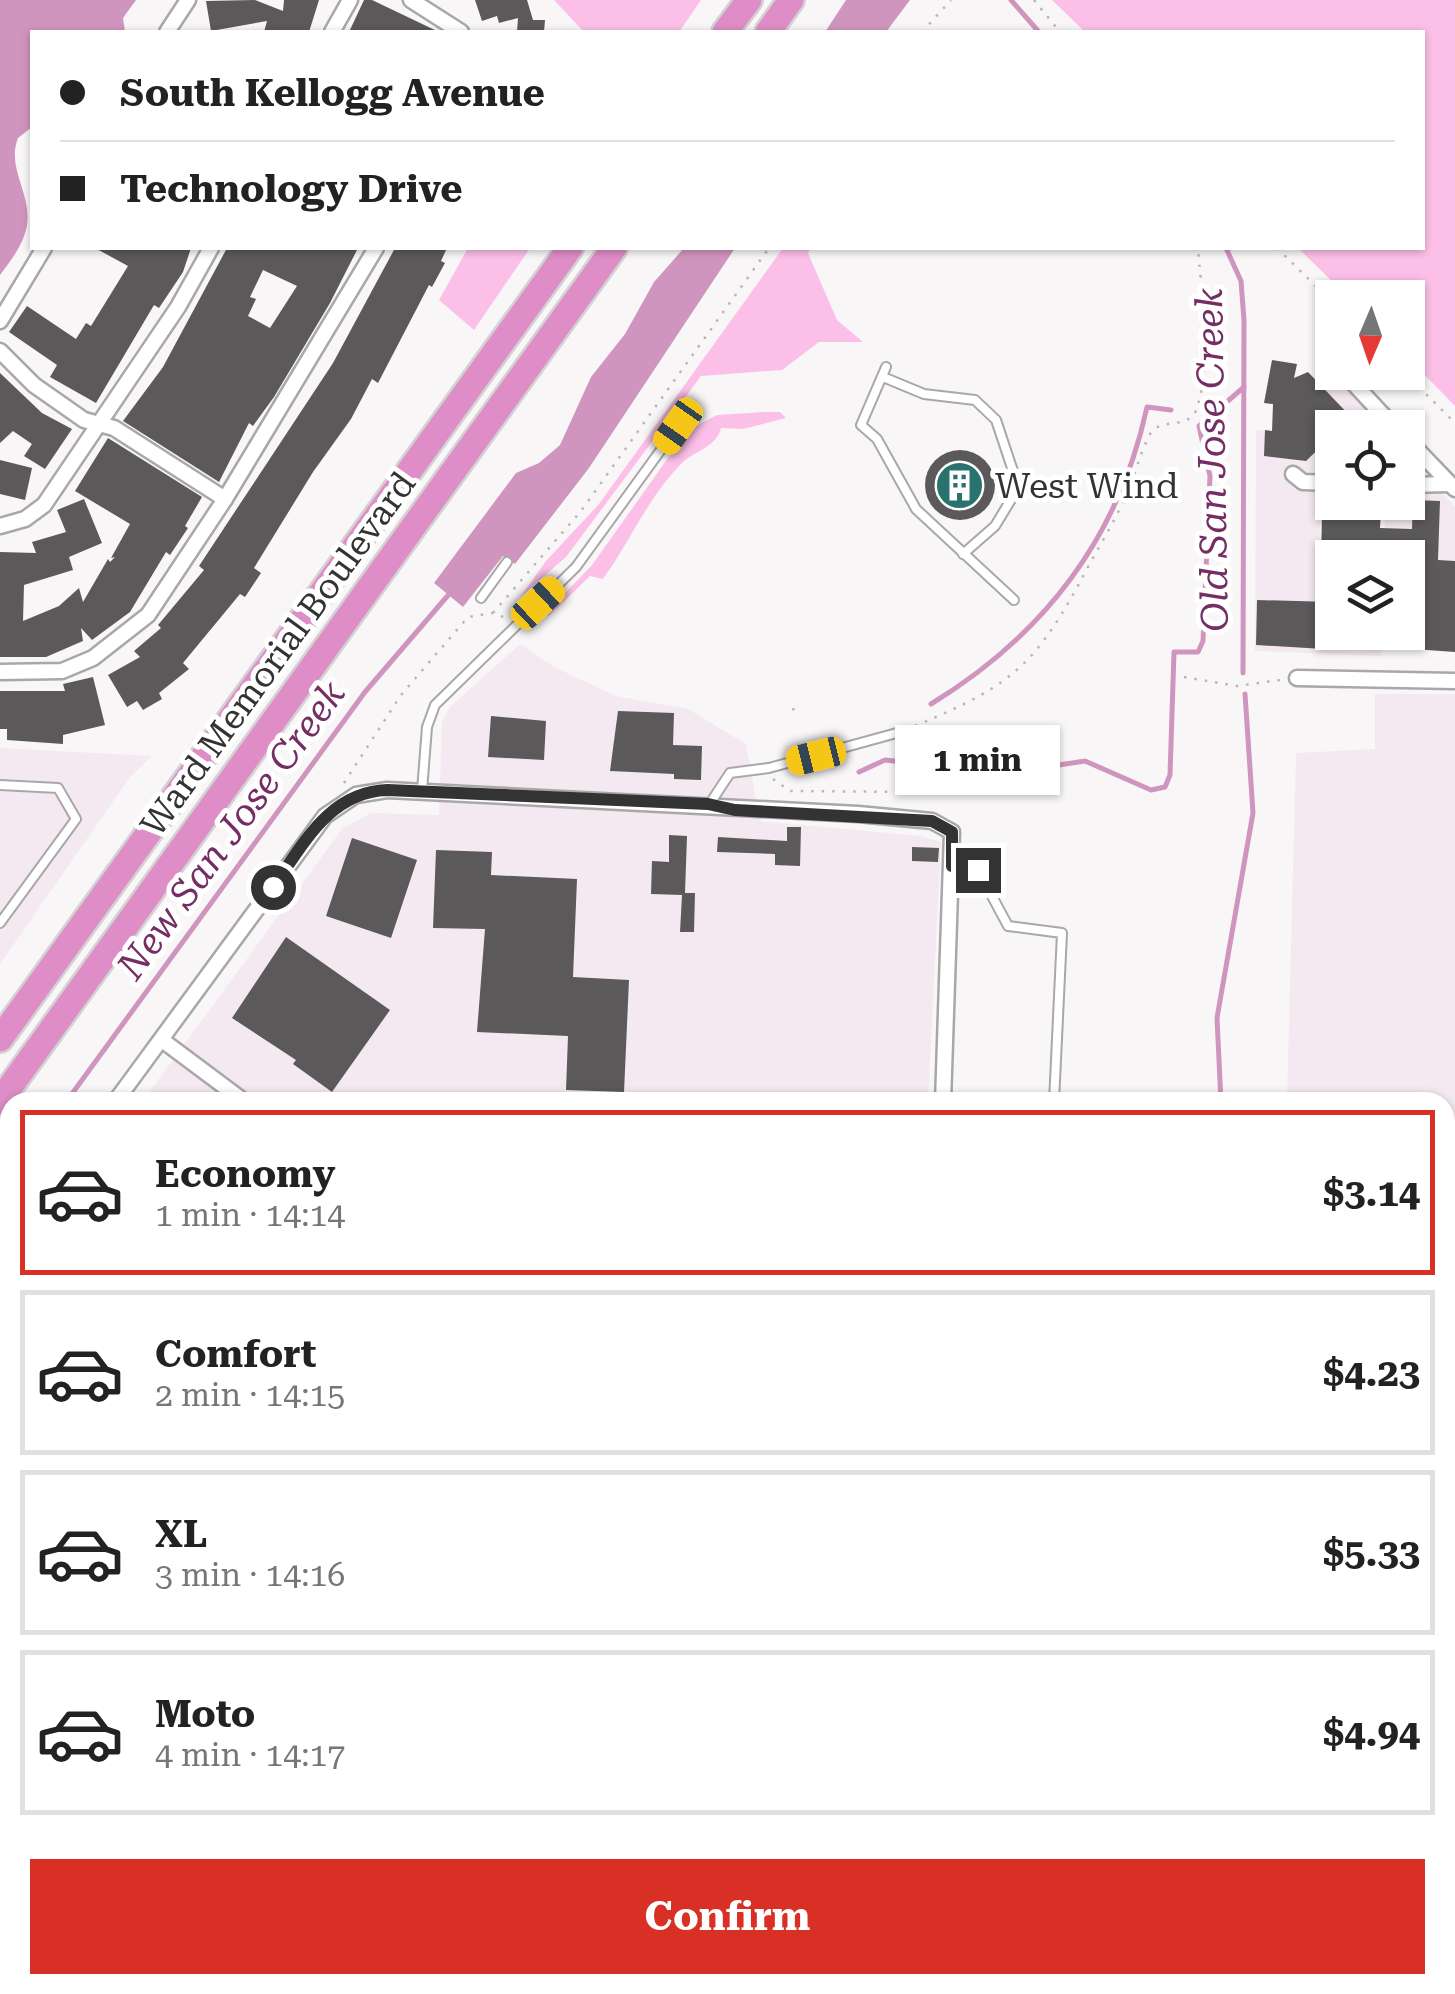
<!DOCTYPE html>
<meta charset="utf-8">
<style>
:root{--surface:#fff;--page:#f2f2f2;--text:#222;--muted:#767676;--line:#e0e0e0;--accent:#d93025}
body{margin:0;font-family:"Roboto Serif",serif;background:var(--page);color:var(--text);height:100vh;display:flex;flex-direction:column;font-size:38px;white-space:nowrap}
*{box-sizing:border-box;margin:0}
p{font-size:32px;color:var(--muted)}
.icon{flex:none;width:55px;height:55px;fill:none;stroke:currentColor;stroke-width:2;stroke-linecap:round;stroke-linejoin:round}
.map{position:relative;flex:1;overflow:hidden}
.drawer{position:absolute;left:0px;top:1092px;width:1455px;height:902px;display:flex;flex-direction:column;background:var(--surface);border-radius:30px 30px 0 0;box-shadow:0 2px 8px #0004}
.drawer>*{flex:none}
.hud{position:absolute;left:30px;top:30px;width:1395px;height:220px;border-radius:0px;box-shadow:0 2px 8px #0004;display:grid;align-content:center;height:220px;padding:0 30px;background:var(--surface)}
.needle{width:65px;rotate:182deg}
.buttons{position:absolute;left:1315px;top:280px;display:grid;gap:20px}
.buttons a{display:grid;place-items:center;width:110px;height:110px;border-radius:0px;background:var(--surface);box-shadow:0 2px 8px #0004;font-size:50px}
.end{position:absolute;width:45px;height:45px;margin:-22px;border:12px solid #343333;background:#fff;box-shadow:0 0 0 5px #fff}
.from{border-radius:50%}
.bubble{position:absolute;height:70px;border-radius:0px;background:var(--surface);box-shadow:0 2px 8px #0004;font-size:32px;font-weight:700;line-height:70px;text-align:center}
.car{position:absolute;width:30px;height:60px;margin:-30px -15px;border-radius:12px;box-shadow:0 0 8px 2px #0007;background:linear-gradient(#f5c518 24%,#345 0 40%,#f5c518 0 76%,#345 0 86%,#f5c518 0)}
.hud b{display:flex;align-items:center;gap:35px;height:95px;font-size:38px}
.hud b+b{border-top:2px solid var(--line)}
.hud i{width:25px;height:25px;background:var(--text)}
ul{padding:18px 0 0;list-style:none}
li{display:flex;align-items:center;gap:30px;height:165px;margin:0 20px 15px;padding:0 10px;border:5px solid var(--line);border-radius:0px}
li div{flex:1}
li b{display:block;font-size:38px}
li em{font-style:normal;font-weight:700}
li.active{border-color:var(--accent)}
li>.icon{width:90px;height:90px;stroke-width:1.5}
.action{display:flex;gap:20px;margin-top:auto;padding:20px 30px}
.action a{flex:1;height:115px;border-radius:0px;background:var(--accent);color:#fff;font-size:40px;font-weight:700;line-height:115px;text-align:center}
.map>svg:first-child{display:block}
</style>
<div class="map">
<svg width="1455" height="1994" viewBox="0 0 1455 1994">
<rect width="100%" height="100%" fill="#f9f6f8"/>
<g fill="#f4e9f0">
<polygon points="1330,373 1383,427 1332,428 1332,496 1321,496 1319,571 1332,573 1332,632 1382,633 1381,656 1255,651 1256,430 1297,432 1297,407"/>
<polygon points="1408,453 1455,507 1455,577 1408,575 1408,558 1384,558 1385,503 1408,502"/>
<polygon points="520,644 554,667 616,696 688,709 746,744 760,821 921,836 941,842 928,1102 142,1102 342,829 371,813 439,815 442,721 450,707"/>
<polygon points="1375,694 1455,694 1455,1994 1039,1994 1058,1985 1445,1985 1445,1102 1287,1102 1296,753 1375,749"/>
<polygon points="0,748 152,756 130,777 0,964"/>
<polygon points="10,1283 10,1838 0,1836 0,1297"/>
<polygon points="155,1985 573,1985 572,1994 154,1994"/>
<polygon points="647,1985 884,1985 873,1994 846,1994"/>
</g>
<g fill="#fcc0e8">
<polygon points="554,0 701,0 679,32 584,32"/>
<polygon points="1052,0 1455,0 1455,406 1408,358 1408,298 1348,297 1298,248 1422,248 1422,32 1085,32"/>
<polygon points="468,248 530,248 474,330 439,300"/>
<polygon points="783,248 811,248 808,253 837,320 863,342 819,342 782,370 701,376 566,557 521,596 546,561 599,504"/>
<path d="M 765,412 L 780,412 L 786,418 L 743,429 L 721,428 C 717,447 694,451 682,463 C 648,497 630,542 603,579 L 590,576 L 549,616 L 545,614 L 592,565 L 688,430 L 717,415 Z"/>
</g>
<g fill="#d095be">
<path d="M 0,0 L 136,0 L 123,18 L 125,32 L 32,32 L 32,127 L 18,138 C 6,168 32,194 27,225 C 24,244 11,260 0,275 Z"/>
<polygon points="846,0 910,0 886,32 825,32"/>
<polygon points="684,248 735,248 589,468 515,564 503,556 463,607 434,583 516,473 539,463 560,445 591,377 625,334 654,282"/>
</g>
<g fill="none" stroke-linecap="round" stroke-linejoin="round">
<g stroke="#d095be" stroke-width="5">
<polyline points="1011,0 1039,32"/>
<polyline points="1226,248 1241,281 1244,320 1243,673"/>
<path d="M 931,704 C 1044,635 1119,537 1147,407 L 1171,410"/>
<polyline points="859,772 885,760 939,766 968,761 1033,769 1085,761 1151,790 1165,787 1170,775 1174,652 1198,652 1203,641 1210,476 1199,426 1244,387"/>
<polyline points="66,1102 365,692 450,593"/>
<polyline points="1221,1102 1217,1018 1253,813 1245,694"/>
<polyline points="0,1191 10,1178"/>
<polyline points="967,1994 984,1985"/>
</g>
</g>
<g fill="#5c595b" fill-rule="evenodd">
<polygon points="255,0 283,11 284,0 319,0 309,32 264,32 267,21 211,31 206,1"/>
<polygon points="364,0 372,0 439,32 349,32"/>
<polygon points="475,0 527,0 533,20 545,20 544,32 517,32 518,18 499,23 497,16 482,21"/>
<polygon points="95,248 191,248 183,272 159,308 154,305 96,403 50,377 57,365 9,332 27,306 76,339 86,323 91,326 128,266"/>
<path d="M 227,248 L 358,248 L 330,303 L 274,397 L 253,426 L 249,423 L 219,482 L 123,421 L 163,367 ZM 263,270 L 297,286 L 270,328 L 248,316 L 256,299 L 250,297 Z"/>
<polygon points="395,248 447,248 441,261 445,263 432,287 429,285 378,383 372,379 351,419 313,472 254,568 261,573 245,597 240,594 183,663 189,669 159,693 162,699 143,710 137,701 127,707 108,675 140,657 134,651 161,628 158,625 204,570 199,566 333,363"/>
<polygon points="1272,360 1297,364 1294,378 1308,372 1352,418 1342,428 1332,428 1332,436 1306,461 1264,456 1265,430 1272,431 1273,404 1264,403"/>
<polygon points="0,373 42,413 72,429 45,469 24,456 32,444 13,431 0,443"/>
<polygon points="108,438 202,497 185,526 188,528 170,555 166,552 130,612 92,640 81,628 83,641 46,657 0,657 0,552 36,553 32,542 66,532 57,510 84,499 102,543 69,557 73,570 24,585 23,621 59,606 79,588 83,602 108,559 110,562 115,557 111,558 130,524 75,491"/>
<circle cx="960" cy="485" r="35"/>
<polygon points="0,460 32,468 25,500 0,494"/>
<polygon points="1413,500 1440,501 1438,560 1455,561 1455,652 1384,647 1384,632 1421,632 1423,576 1408,576 1408,558 1344,550 1344,558 1321,558 1322,514 1359,515 1359,508 1381,509 1380,528 1412,529"/>
<polygon points="1257,600 1332,602 1332,632 1340,632 1340,650 1256,645"/>
<polygon points="93,677 105,725 63,735 63,744 7,740 7,729 0,729 0,691 65,691 63,684"/>
<polygon points="618,711 674,713 673,745 702,746 701,780 674,779 674,774 610,771"/>
<polygon points="491,716 546,721 544,760 488,757"/>
<polygon points="787,827 801,827 800,866 775,865 775,854 717,852 718,837 787,841"/>
<polygon points="669,835 687,836 685,893 695,893 694,932 680,932 682,895 651,894 652,861 669,862"/>
<polygon points="352,838 417,860 391,938 326,916"/>
<polygon points="912,847 939,848 938,862 912,861"/>
<polygon points="436,850 492,852 491,875 577,879 573,977 629,980 624,1092 566,1090 568,1036 477,1032 485,929 433,928"/>
<polygon points="286,937 390,1010 332,1092 293,1064 296,1060 232,1018"/>
</g>
<g fill="none" stroke-linecap="round" stroke-linejoin="round">
<defs>
<g id="service">
<polyline points="886,367 861,425 877,439 916,509 1014,600"/>
<polyline points="883,377 924,394 975,400 996,420 1013,471 1015,493 995,526 963,554"/>
<polyline points="481,598 507,562"/>
<polyline points="0,785 58,788 76,819 0,923"/>
<polyline points="422,791 427,727 435,705 576,567 684,418"/>
<polyline points="709,805 730,773 769,768 904,731"/>
<polyline points="952,866 978,870 1008,926 1062,933 1054,1102"/>
<polyline points="0,1366 10,1369"/>
<polyline points="0,1432 10,1433"/>
<polyline points="0,1505 10,1506"/>
<polyline points="0,1800 10,1801"/>
</g>
<g id="minor">
<polyline points="411,0 461,32"/>
<polyline points="167,32 188,0"/>
<polyline points="332,32 350,0"/>
<polyline points="0,321 44,248"/>
<polyline points="0,351 34,385 84,420 114,428 225,499"/>
<polyline points="1343,372 1395,428"/>
<polyline points="1408,440 1455,489"/>
<polyline points="1293,474 1303,482 1332,483"/>
<polyline points="1408,485 1450,484"/>
<polyline points="0,526 25,519 44,505 178,307 211,248"/>
<polyline points="0,672 62,671 93,658 148,615 225,499 376,248"/>
<polyline points="1297,678 1455,681"/>
<polyline points="162,1040 245,1102"/>
<polyline points="115,1102 325,816 356,795 387,790 858,814 932,821 952,832 943,1102"/>
<polyline points="0,1259 10,1246"/>
<polyline points="1445,1544 1455,1544"/>
<polyline points="1445,1721 1455,1722"/>
<polyline points="0,1879 10,1880"/>
<polyline points="1445,1900 1455,1900"/>
<polyline points="598,1985 599,1994"/>
<polyline points="20,1994 21,1985"/>
<polyline points="105,1994 106,1985"/>
</g>
<g id="motorway">
<polyline points="725,32 749,0"/>
<polyline points="768,32 791,0"/>
<polyline points="0,1039 570,248"/>
<polyline points="0,1101 614,248"/>
</g>
</defs>
<use href="#service" stroke="#aaa7a9" stroke-width="12"/>
<use href="#minor" stroke="#aaa7a9" stroke-width="19"/>
<use href="#motorway" stroke="#d2d2d2" stroke-width="30"/>
<g stroke="#b8b6b7" stroke-width="2.5" stroke-dasharray="2.5 8" stroke-linecap="butt">
<polyline points="1034,0 1060,32"/>
<polyline points="922,32 951,0"/>
<polyline points="1277,248 1332,302"/>
<polyline points="1404,372 1455,423"/>
<polyline points="493,613 581,511 769,248"/>
<polyline points="1184,677 1237,686 1280,680"/>
<polyline points="793,708 796,717"/>
<path d="M 915,726 C 1016,684 1037,663 1088,567 C 1101,543 1116,519 1127,493 C 1135,475 1140,454 1149,436 C 1159,415 1189,432 1197,408 C 1213,359 1202,300 1198,249"/>
<polyline points="773,779 790,791 920,792"/>
<polyline points="344,783 401,695 468,617 493,613 506,618"/>
</g>
<use href="#service" stroke="#fff" stroke-width="8"/>
<use href="#minor" stroke="#fff" stroke-width="14"/>
<use href="#motorway" stroke="#df8dc7" stroke-width="25"/>
</g>
<g fill="none" stroke-linecap="round" stroke-linejoin="round">
<path stroke="#343333" stroke-width="12" d="M 273,887 C 303,845 329,792 387,790 L 708,804 L 735,810 L 932,821 L 952,832 L 952,866 L 978,870"/>
</g>
<defs>
<symbol id="building-disc" viewBox="-11 -11 22 22"><circle r="9.5" fill="#29726d" stroke="#fff"/><path d="M-4-6H4V6H1V3H-1V6H-4ZM-2.5-4.3h1.7v1.8h-1.7ZM.8-4.3h1.7v1.8H.8ZM-2.5-1h1.7V.8h-1.7ZM.8-1h1.7V.8H.8Z" fill="#fff"/></symbol>
</defs>
<g fill-rule="evenodd">
<use href="#building-disc" x="932" y="458" width="55" height="55"/>
</g>
<g text-anchor="middle" stroke-width="10" stroke-linejoin="round" paint-order="stroke">
<g font-size="35" fill="#343333" stroke="#fff" text-anchor="start">
<text x="995" y="498">West Wind</text>
</g>
<g font-size="35" fill="#343333" stroke="#fff">
<text transform="translate(278 654) rotate(-54)" y="12">Ward Memorial Boulevard</text>
</g>
<g font-size="38" font-style="italic" fill="#752e63" stroke="#fff">
<text transform="translate(1212 460) rotate(-91)" y="13">Old San Jose Creek</text>
<text transform="translate(231 830) rotate(-54)" y="13">New San Jose Creek</text>
</g>
</g>
</svg>
<div class="buttons">
<a><svg class="needle" viewBox="-14 -14 28 28"><path d="M0-13l5 13h-10z" fill="#e53935"/><path d="M0 13l5-13h-10z" fill="#767676"/></svg></a>
<a><svg class="icon" aria-label="locate" viewBox="0 0 24 24"><circle cx="12" cy="12" r="6"/><path d="M12 2v4M12 18v4M2 12h4M18 12h4"/></svg></a>
<a><svg class="icon" aria-label="layers" viewBox="0 0 24 24"><path d="M12 4l9 5-9 5-9-5zM3 14l9 5 9-5"/></svg></a>
</div>
<i class="end from" style="left:273px;top:887px"></i>
<i class="end" style="left:978px;top:870px"></i>
<div class="bubble" style="left:895px;top:725px;width:165px">1 min</div>
<i class="car" style="left:678px;top:426px;rotate:215deg"></i>
<i class="car" style="left:538px;top:603px;rotate:47deg"></i>
<i class="car" style="left:816px;top:756px;rotate:256deg"></i>
<div class="hud">
<b><i class="from"></i>South Kellogg Avenue</b>
<b><i></i>Technology Drive</b>
</div>
<section class="drawer">
<ul>
<li class="active"><svg class="icon" aria-label="car" viewBox="0 0 24 24"><path d="M5 17H2v-5l4-1 3-4h7l3 4 3 1v5h-3M9 17h6M6 11h13"/><circle cx="7" cy="17" r="2"/><circle cx="17" cy="17" r="2"/></svg><div><b>Economy</b><p>1 min · 14:14</p></div><em>$3.14</em></li>
<li><svg class="icon" aria-label="car" viewBox="0 0 24 24"><path d="M5 17H2v-5l4-1 3-4h7l3 4 3 1v5h-3M9 17h6M6 11h13"/><circle cx="7" cy="17" r="2"/><circle cx="17" cy="17" r="2"/></svg><div><b>Comfort</b><p>2 min · 14:15</p></div><em>$4.23</em></li>
<li><svg class="icon" aria-label="car" viewBox="0 0 24 24"><path d="M5 17H2v-5l4-1 3-4h7l3 4 3 1v5h-3M9 17h6M6 11h13"/><circle cx="7" cy="17" r="2"/><circle cx="17" cy="17" r="2"/></svg><div><b>XL</b><p>3 min · 14:16</p></div><em>$5.33</em></li>
<li><svg class="icon" aria-label="car" viewBox="0 0 24 24"><path d="M5 17H2v-5l4-1 3-4h7l3 4 3 1v5h-3M9 17h6M6 11h13"/><circle cx="7" cy="17" r="2"/><circle cx="17" cy="17" r="2"/></svg><div><b>Moto</b><p>4 min · 14:17</p></div><em>$4.94</em></li>
</ul>
<div class="action"><a>Confirm</a></div>
</section>
</div>
